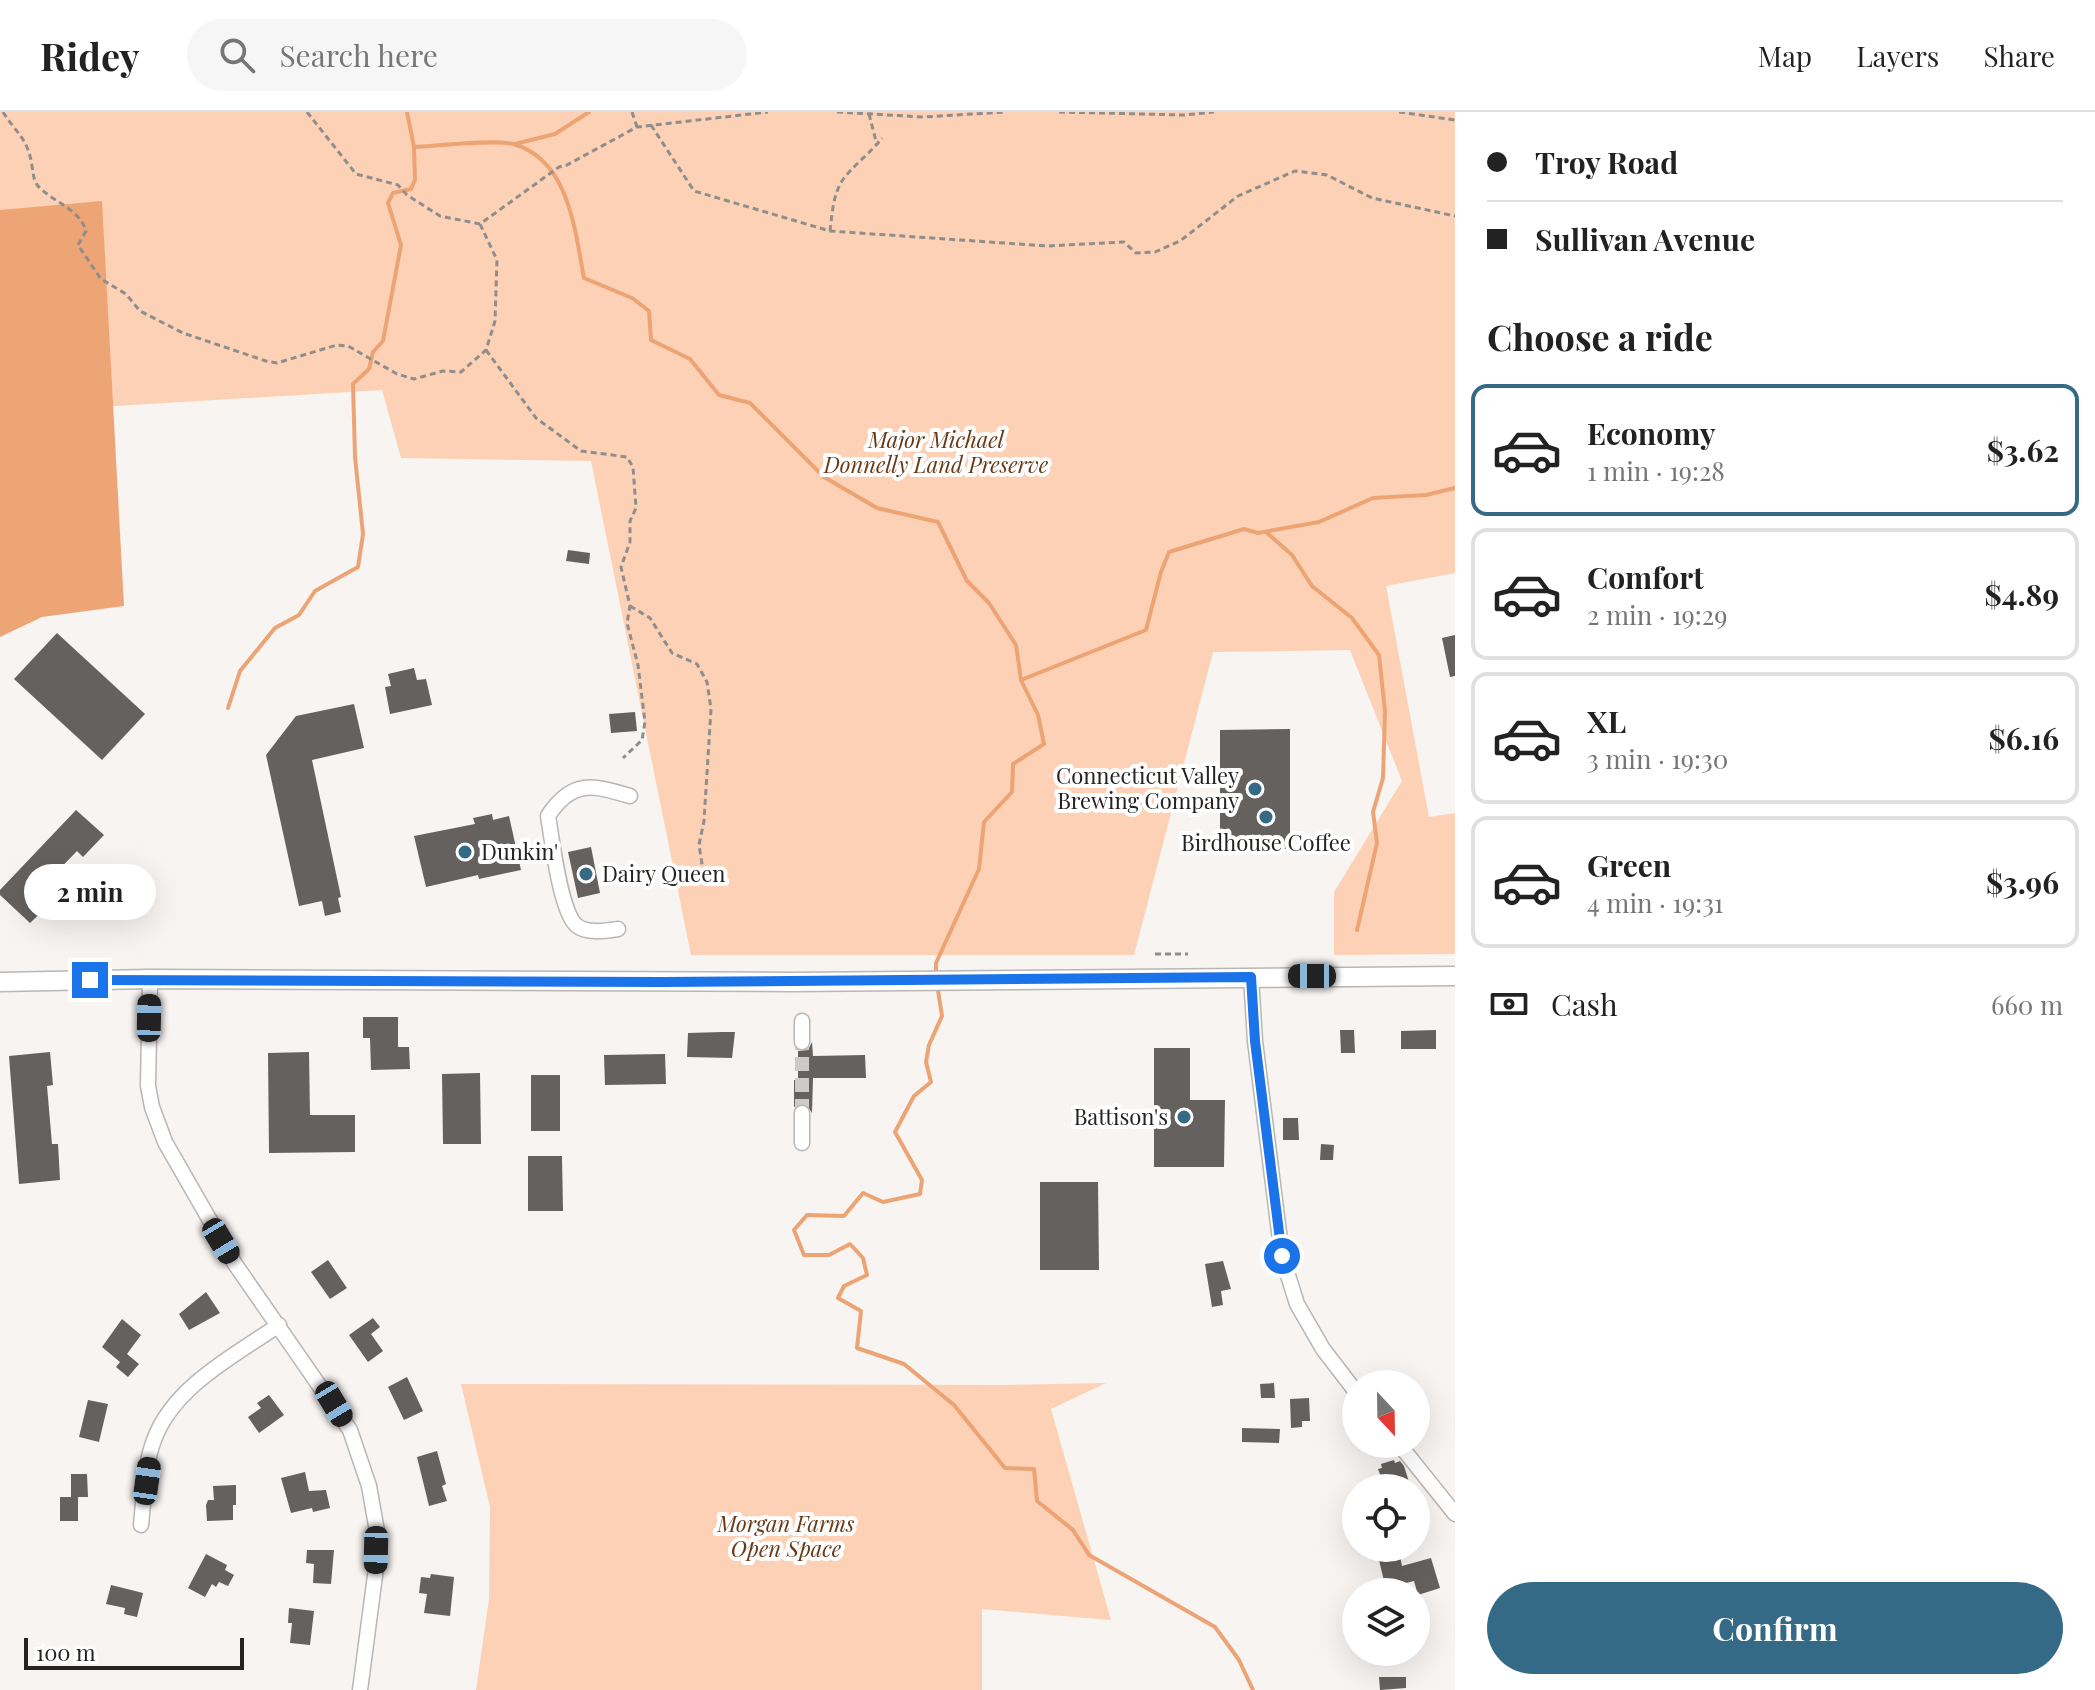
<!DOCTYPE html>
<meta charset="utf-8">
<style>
:root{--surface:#fff;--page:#f6f6f6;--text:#222;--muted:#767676;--line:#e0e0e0;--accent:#356a86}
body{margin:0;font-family:"Playfair Display",serif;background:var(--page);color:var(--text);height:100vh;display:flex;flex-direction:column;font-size:30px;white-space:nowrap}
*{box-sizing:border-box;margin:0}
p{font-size:26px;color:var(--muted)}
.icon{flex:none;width:44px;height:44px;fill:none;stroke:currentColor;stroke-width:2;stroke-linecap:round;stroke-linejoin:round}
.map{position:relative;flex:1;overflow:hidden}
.side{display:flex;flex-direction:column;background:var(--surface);width:640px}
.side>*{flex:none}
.hud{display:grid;align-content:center;height:176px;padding:0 32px;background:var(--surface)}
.needle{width:52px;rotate:158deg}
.buttons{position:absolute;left:1342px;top:1258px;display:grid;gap:16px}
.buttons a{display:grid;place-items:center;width:88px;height:88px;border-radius:50%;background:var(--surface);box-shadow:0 8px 32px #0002;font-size:40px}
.scale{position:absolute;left:24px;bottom:20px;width:220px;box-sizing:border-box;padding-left:8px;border:4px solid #242322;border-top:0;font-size:22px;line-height:28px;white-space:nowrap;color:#242322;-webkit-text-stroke:6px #fff;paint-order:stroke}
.end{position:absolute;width:36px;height:36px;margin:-18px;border:10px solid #1a73e8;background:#fff;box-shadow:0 0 0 4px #fff}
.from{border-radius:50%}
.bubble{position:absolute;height:56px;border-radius:28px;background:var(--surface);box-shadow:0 8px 32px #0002;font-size:26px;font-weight:700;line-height:56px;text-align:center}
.car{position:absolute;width:24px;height:48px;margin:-24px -12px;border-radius:10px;box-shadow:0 0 6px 2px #0007;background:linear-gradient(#222 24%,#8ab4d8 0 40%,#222 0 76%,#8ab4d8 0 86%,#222 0)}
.hud b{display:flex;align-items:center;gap:28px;height:76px;font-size:30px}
.hud b+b{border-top:2px solid var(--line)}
.hud i{width:20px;height:20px;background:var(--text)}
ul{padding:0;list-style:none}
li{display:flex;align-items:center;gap:24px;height:132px;margin:0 16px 12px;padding:0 16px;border:4px solid var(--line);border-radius:16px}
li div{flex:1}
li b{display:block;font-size:30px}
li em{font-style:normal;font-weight:700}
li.current{border-color:var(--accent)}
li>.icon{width:72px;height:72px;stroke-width:1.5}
h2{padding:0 32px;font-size:36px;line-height:96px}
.pay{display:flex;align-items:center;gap:20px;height:88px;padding:0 32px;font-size:30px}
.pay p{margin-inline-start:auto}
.cta{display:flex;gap:16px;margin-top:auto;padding:16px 32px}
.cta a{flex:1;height:92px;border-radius:48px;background:var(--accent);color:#fff;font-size:32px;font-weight:700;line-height:92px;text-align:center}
header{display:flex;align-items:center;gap:48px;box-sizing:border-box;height:112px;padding:0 40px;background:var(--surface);border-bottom:2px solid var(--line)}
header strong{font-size:38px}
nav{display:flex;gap:44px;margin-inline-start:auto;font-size:28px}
.search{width:560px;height:72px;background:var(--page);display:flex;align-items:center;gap:20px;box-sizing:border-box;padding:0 28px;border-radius:44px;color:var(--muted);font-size:30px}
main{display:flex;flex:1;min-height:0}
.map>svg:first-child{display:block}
</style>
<header>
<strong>Ridey</strong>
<div class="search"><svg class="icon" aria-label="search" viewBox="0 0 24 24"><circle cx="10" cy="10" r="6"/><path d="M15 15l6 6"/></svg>Search here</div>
<nav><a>Map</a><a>Layers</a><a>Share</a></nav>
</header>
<main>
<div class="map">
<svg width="1455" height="1578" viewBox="0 0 1455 1578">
<rect width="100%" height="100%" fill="#f7f4f2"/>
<g fill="#fcd1b5">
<polygon points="0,0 1455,0 1455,461 1386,474 1429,705 1455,701 1455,842 1334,843 1334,780 1402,669 1350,538 1213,540 1134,843 691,843 591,349 401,346 382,278 0,301"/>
<polygon points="1106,1271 1051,1297 1111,1508 982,1497 982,1578 476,1578 489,1487 490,1395 461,1272 1003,1273"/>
</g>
<polygon fill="#eea575" points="102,89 124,494 42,505 0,525 0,98"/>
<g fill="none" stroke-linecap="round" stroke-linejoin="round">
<g stroke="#eda474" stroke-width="4">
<path d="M 407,0 L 414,35 C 437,34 494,27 513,32 C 569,47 575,119 584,166 L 632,186 L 649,199 L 651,228 L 690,247 L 719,283 L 750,291 L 824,365 L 877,396 L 938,410 L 967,469 L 989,491 L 1016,533 L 1021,568 L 1038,603 L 1044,632 L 1013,652 L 1012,680 L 984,710 L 979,757 L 936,851 L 936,863"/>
<polyline points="515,32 555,22 589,0"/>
<polyline points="1266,420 1292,443 1312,474 1352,506 1379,543 1385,599 1383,666 1373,700 1377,731 1357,818"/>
<polyline points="1021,568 1146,518 1161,460 1169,440 1244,417 1258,421 1319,410 1373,386 1426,383 1455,376"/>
<polyline points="228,596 240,559 275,516 299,503 315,479 358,455 363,422 355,345 353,272 369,257 373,240 383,229 401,133 388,91 393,81 411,77 415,68 414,35"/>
<polyline points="937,872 942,904 929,933 926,950 931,970 914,984 895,1020 922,1068 920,1082 883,1090 863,1081 844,1104 807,1103 794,1118 804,1143 829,1143 850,1132 863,1146 867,1163 844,1174 838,1186 861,1199 857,1236 904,1252 954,1293 1005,1356 1034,1357 1037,1389 1073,1418 1089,1443 1215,1515 1239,1548 1253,1578"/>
</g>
</g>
<g fill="#64615f">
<polygon points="568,438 590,441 589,452 566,449"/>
<polygon points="57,521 145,602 102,648 14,567"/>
<polygon points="1455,523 1455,564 1450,565 1442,526"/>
<polygon points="414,556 417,568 426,567 432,593 390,602 385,575 391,574 388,562"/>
<polygon points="354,592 364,636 312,648 341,785 338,786 341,800 325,804 322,789 299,794 266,643 296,604"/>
<polygon points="635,600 637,619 611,621 609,602"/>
<polygon points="1290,617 1290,737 1220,738 1220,618"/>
<polygon points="76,698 104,723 83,745 77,739 38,779 51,791 30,811 0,783 0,778"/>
<polygon points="492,702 493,708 509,704 521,758 479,767 478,763 426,775 414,724 475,712 473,706"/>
<polygon points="591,735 600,781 578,786 568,740"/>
<polygon points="363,905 398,905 398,935 409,935 410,957 371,958 370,926 363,926"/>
<polygon points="1340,918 1354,918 1355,941 1341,941"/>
<polygon points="1436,918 1436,937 1401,937 1401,919"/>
<polygon points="722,920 735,920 732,946 687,945 688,921"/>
<polygon points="812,930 813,944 865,943 866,966 813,966 812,1001 806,992 801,991 794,995 794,968 798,968 798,939 808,938"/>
<polygon points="1154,936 1190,936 1190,988 1225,988 1224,1055 1154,1055"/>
<polygon points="50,940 53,973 47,974 52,1032 58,1032 60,1068 19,1072 9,944"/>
<polygon points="309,940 310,1003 355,1003 355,1040 269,1041 268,941"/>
<polygon points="665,942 666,972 605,973 604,943"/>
<polygon points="480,961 481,1032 443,1032 442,962"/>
<rect x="531" y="963" width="29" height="56"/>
<polygon points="1283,1006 1298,1006 1299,1028 1283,1028"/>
<polygon points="1321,1032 1334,1033 1333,1048 1320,1048"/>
<polygon points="528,1044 562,1044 563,1099 528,1099"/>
<polygon points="1040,1070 1098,1070 1099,1158 1040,1158"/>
<polygon points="328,1148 347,1176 330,1187 311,1160"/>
<polygon points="1223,1149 1231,1177 1221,1179 1223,1193 1212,1195 1205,1152"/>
<polygon points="206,1180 220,1201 189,1218 179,1202"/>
<polygon points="373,1206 380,1215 371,1222 383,1239 368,1250 349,1223"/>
<polygon points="122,1207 141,1223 127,1242 139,1252 128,1265 116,1255 120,1250 102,1235"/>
<polygon points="407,1265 423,1299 404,1308 388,1275"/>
<polygon points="1274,1271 1275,1286 1261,1286 1260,1272"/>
<polygon points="269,1283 284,1303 259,1321 248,1305 261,1296 257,1291"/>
<polygon points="1309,1286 1310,1309 1302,1309 1302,1315 1291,1316 1290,1287"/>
<polygon points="88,1288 108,1292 99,1330 79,1325"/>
<polygon points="1242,1316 1280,1317 1279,1331 1242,1330"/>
<polygon points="437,1339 446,1372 442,1374 447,1389 429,1394 417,1345"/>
<polygon points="1394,1348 1395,1351 1400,1349 1404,1354 1409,1370 1385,1376 1378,1357 1382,1356 1381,1352"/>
<polygon points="305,1360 309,1379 326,1378 330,1396 313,1400 312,1396 291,1401 281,1366"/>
<polygon points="71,1362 87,1362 88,1385 78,1385 78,1409 60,1409 60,1385 71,1385"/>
<polygon points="236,1373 236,1393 233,1393 233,1408 207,1409 206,1393 208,1388 214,1388 213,1374"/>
<polygon points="307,1438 334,1438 331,1472 313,1471 314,1452 306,1451"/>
<polygon points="206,1442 227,1453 225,1458 234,1463 228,1474 219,1470 216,1475 212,1472 205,1485 188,1476"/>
<polygon points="1400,1444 1402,1454 1431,1446 1440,1476 1418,1483 1414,1469 1390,1475 1388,1468 1384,1469 1379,1448"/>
<polygon points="431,1462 454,1465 450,1504 424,1501 427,1482 419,1481 421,1465 430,1466"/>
<polygon points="111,1473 143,1481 137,1505 124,1502 125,1496 106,1492"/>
<polygon points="289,1496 314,1499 310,1533 290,1531 292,1511 288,1511"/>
<polygon points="1379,1565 1406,1565 1406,1576 1380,1578"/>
</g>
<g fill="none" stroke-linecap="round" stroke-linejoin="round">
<polyline stroke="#cdcac8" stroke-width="14" stroke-dasharray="14 7" stroke-linecap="butt" points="802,1001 802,930"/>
<defs>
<g id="minor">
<path d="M 618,817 C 605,819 586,822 576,813 C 560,798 552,727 548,704 C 572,667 593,673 630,684"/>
<polyline points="1251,865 1255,929 1282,1144 1297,1192 1323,1237 1356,1280"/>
<polyline points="150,867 148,974 152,995 165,1030 235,1152 350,1318 369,1374 377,1419 376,1456 360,1578"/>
<polyline points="802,930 802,909"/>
<polyline points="802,1031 802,1001"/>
<polyline points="1399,1332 1455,1402"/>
<path d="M 141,1413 C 144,1386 144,1354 154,1328 C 173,1275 235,1243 279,1213"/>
</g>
<polyline id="major" points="0,870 150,867 792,870 1455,864"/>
</defs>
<use href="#minor" stroke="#b9b6b4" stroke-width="17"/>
<use href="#major" stroke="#b9b6b4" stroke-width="21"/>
<g stroke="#908e8c" stroke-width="3" stroke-dasharray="6 4" stroke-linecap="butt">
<path d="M 3,0 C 16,21 28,26 32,54 C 34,64 33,70 41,77 C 56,91 80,98 86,119 L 78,133 L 101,167 L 126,182 L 140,199 L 183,221 L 266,249 L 277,251 L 337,233 L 348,234 L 397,262 L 414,267 L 443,259 L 461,260 L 486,238 L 495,209 L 497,148 L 480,112"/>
<polyline points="307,0 356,62 398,73 407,83 440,104 480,112 559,55 567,53 637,15 768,0"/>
<polyline points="632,0 637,15"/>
<polyline points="837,0 923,5 1006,0"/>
<polyline points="1059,0 1184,3 1214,0"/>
<polyline points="1399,0 1455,8"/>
<polyline points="869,2 877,33"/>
<polyline points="651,13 694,79 830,119 1047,134 1124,130 1136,141 1155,140 1180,129 1238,84 1295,59 1327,63 1372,86 1455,104"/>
<path d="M 830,119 C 832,103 833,83 842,69 C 852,54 871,41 882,26"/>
<polyline points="486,238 536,306 581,339 627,345 633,355 636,396 630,409 630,430 621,455 630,494 627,511 638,553 645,610 642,628 623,646"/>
<polyline points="630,494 650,506 672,541 697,552 707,570 711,597 704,709 699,733 703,758"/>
<polyline points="1155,842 1188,842"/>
</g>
<use href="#minor" stroke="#fff" stroke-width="14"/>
<use href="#major" stroke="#fff" stroke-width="18"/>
</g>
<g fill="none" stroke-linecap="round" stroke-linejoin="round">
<polyline stroke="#1a73e8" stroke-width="10" points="90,868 662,870 1251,865 1255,929 1282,1144"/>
</g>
<g fill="#356a86" stroke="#fff" stroke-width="3">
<circle cx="1255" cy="677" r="8"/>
<circle cx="1266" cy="705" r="8"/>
<circle cx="465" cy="740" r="8"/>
<circle cx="586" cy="762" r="8"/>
<circle cx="1184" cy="1005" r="8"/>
</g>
<g text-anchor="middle" stroke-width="8" stroke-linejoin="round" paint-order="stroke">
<g font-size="22" font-style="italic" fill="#683915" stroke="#fff">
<text x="936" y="336">Major Michael<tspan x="936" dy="25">Donnelly Land Preserve</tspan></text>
<text x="786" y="1420">Morgan Farms<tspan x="786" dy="25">Open Space</tspan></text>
</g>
<g font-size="22" fill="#242322" stroke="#fff" text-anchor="end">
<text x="1239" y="672">Connecticut Valley<tspan x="1239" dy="25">Brewing Company</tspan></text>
<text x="1266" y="739" text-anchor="middle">Birdhouse Coffee</text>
<text x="481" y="748" text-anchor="start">Dunkin'</text>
<text x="602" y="770" text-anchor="start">Dairy Queen</text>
<text x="1168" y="1013">Battison's</text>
</g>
</g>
</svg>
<div class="buttons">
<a><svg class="needle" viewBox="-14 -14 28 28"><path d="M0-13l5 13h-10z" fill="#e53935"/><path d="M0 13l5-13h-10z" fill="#767676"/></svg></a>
<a><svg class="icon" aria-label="locate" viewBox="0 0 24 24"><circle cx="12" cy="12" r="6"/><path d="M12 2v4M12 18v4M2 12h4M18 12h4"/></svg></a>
<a><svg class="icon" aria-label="layers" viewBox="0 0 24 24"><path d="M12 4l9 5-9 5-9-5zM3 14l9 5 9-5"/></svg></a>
</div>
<div class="scale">100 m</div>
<i class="end from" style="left:1282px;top:1144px"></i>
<i class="end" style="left:90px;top:868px"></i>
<div class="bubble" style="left:24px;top:752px;width:132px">2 min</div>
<i class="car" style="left:1312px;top:864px;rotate:270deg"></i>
<i class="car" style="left:149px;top:906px;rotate:1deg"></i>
<i class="car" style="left:221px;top:1129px;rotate:149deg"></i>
<i class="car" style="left:334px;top:1292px;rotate:149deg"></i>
<i class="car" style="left:147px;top:1369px;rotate:8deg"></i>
<i class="car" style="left:376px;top:1438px;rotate:181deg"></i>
</div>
<section class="side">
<div class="hud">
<b><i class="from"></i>Troy Road</b>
<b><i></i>Sullivan Avenue</b>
</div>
<h2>Choose a ride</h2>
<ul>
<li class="current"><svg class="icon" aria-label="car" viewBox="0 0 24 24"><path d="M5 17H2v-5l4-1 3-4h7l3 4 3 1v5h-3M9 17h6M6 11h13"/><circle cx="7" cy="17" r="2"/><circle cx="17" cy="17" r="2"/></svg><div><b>Economy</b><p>1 min · 19:28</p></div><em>$3.62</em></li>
<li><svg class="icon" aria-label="car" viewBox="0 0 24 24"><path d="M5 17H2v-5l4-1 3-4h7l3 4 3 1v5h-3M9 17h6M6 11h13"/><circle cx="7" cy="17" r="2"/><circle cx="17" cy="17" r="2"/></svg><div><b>Comfort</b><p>2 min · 19:29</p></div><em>$4.89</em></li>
<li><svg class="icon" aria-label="car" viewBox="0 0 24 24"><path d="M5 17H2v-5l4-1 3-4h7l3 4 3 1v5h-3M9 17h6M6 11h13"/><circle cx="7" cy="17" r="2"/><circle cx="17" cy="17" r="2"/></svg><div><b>XL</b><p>3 min · 19:30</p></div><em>$6.16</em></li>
<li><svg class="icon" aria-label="car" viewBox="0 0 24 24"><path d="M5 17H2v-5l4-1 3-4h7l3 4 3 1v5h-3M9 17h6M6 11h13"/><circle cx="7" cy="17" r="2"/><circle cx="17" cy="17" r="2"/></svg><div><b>Green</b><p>4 min · 19:31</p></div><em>$3.96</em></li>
</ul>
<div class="pay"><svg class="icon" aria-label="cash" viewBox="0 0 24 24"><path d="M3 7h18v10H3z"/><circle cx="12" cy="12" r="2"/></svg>Cash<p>660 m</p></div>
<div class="cta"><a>Confirm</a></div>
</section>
</main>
